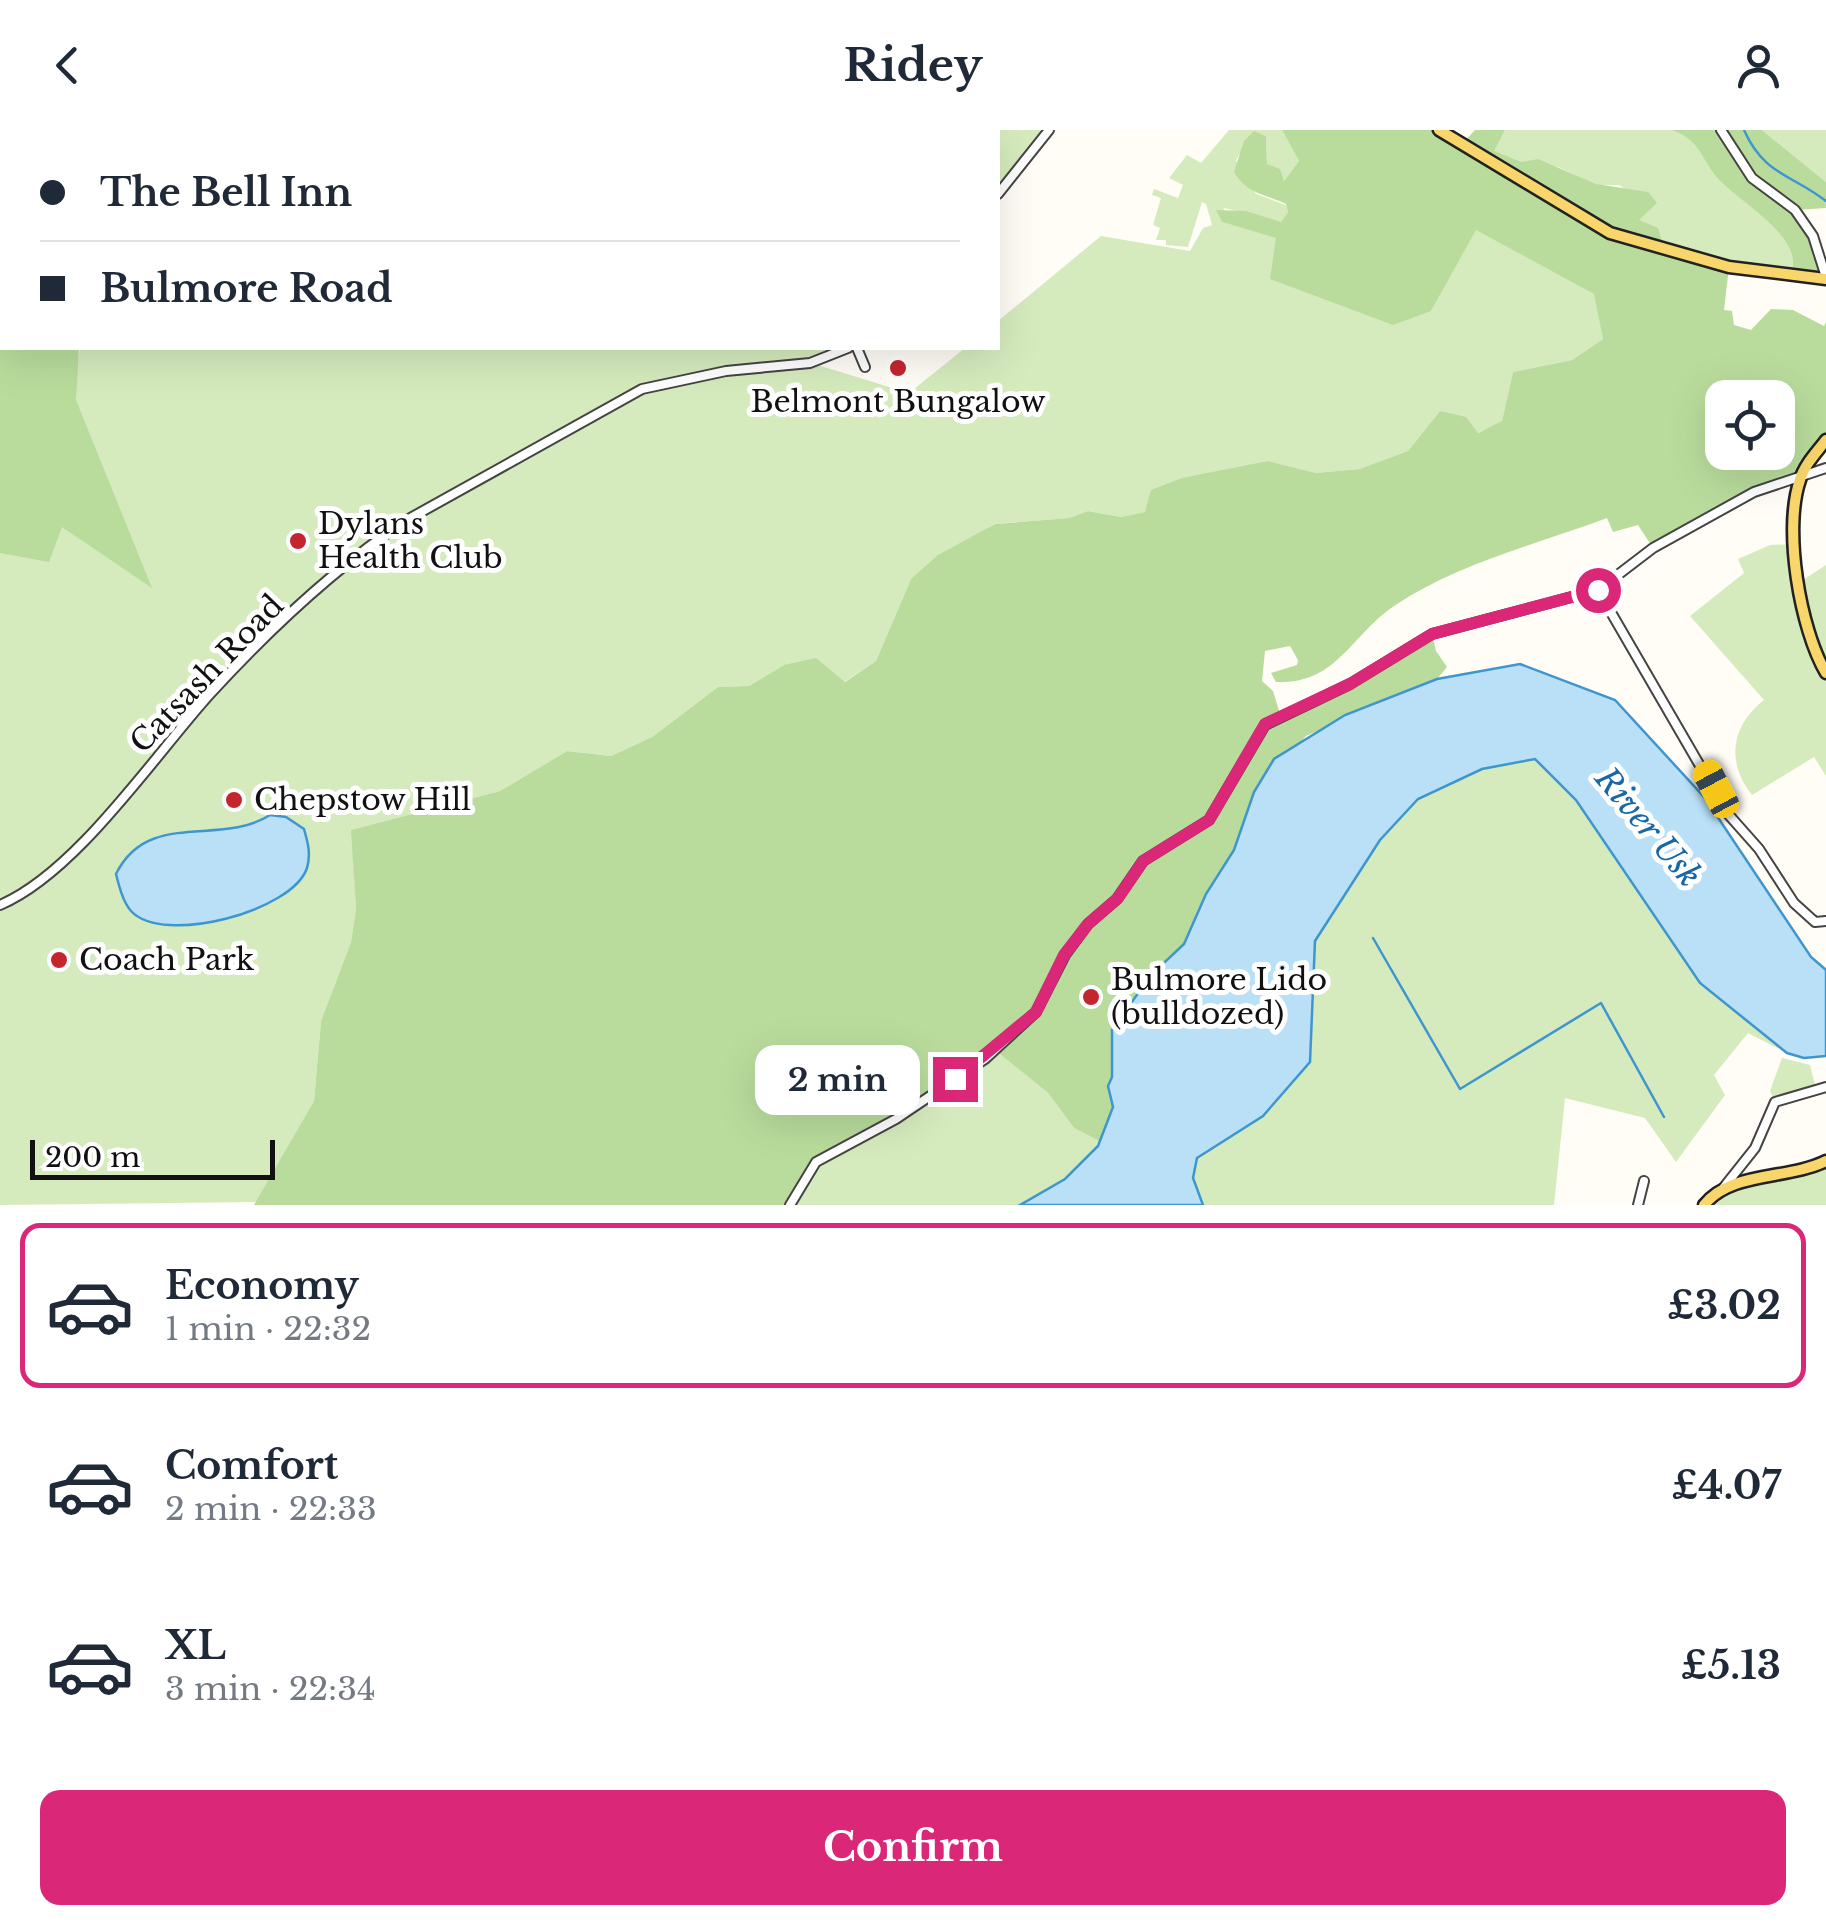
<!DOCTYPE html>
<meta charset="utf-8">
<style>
:root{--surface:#fff;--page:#f6f6f7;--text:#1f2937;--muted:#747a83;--line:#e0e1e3;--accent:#db2777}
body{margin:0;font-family:"Libre Baskerville",serif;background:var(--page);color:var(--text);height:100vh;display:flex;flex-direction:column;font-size:38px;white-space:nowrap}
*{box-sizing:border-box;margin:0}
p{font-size:32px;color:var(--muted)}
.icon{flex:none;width:55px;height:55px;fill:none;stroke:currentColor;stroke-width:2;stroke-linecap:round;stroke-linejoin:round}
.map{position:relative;height:1075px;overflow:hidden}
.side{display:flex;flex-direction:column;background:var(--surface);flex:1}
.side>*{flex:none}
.banner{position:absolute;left:0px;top:0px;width:1000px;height:220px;box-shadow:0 10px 40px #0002;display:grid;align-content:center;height:220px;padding:0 40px;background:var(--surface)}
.fabs{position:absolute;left:1705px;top:250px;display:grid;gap:20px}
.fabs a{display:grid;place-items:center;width:90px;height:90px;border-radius:20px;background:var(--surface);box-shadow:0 10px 40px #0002;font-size:50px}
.scale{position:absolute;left:30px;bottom:25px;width:245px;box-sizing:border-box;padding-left:10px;border:5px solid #111;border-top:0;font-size:28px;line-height:35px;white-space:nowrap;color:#111;-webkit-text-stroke:8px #fff;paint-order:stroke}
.end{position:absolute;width:45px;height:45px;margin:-22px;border:12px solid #db2777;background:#fff;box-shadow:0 0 0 5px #fff}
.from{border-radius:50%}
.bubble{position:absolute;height:70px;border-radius:20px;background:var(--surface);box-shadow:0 10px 40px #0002;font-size:32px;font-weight:700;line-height:70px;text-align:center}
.car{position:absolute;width:30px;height:60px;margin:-30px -15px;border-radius:12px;box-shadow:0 0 8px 2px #0007;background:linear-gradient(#f5c518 24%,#345 0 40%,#f5c518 0 76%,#345 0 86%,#f5c518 0)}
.banner b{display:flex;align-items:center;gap:35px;height:95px;font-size:38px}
.banner b+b{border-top:2px solid var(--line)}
.banner i{width:25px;height:25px;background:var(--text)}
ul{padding:18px 0 0;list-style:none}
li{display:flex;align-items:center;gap:30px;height:165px;margin:0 20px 15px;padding:0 20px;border:5px solid transparent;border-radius:20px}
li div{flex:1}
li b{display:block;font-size:38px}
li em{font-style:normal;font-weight:700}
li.active{border-color:var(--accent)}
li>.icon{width:90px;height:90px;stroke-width:1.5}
.button{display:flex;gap:20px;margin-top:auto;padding:20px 40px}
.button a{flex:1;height:115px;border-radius:20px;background:var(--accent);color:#fff;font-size:40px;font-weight:700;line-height:115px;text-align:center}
header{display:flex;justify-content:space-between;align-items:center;height:130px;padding:0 40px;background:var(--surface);font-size:45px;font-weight:700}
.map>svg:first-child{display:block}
</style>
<header><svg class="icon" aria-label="back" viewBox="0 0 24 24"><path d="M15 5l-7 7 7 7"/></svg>Ridey<svg class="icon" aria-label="person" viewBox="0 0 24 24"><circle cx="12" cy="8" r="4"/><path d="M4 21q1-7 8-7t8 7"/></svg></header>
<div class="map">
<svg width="1826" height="1075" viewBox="0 0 1826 1075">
<rect width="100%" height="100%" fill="#fffdf5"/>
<g fill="#d5ebbd">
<polygon points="385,0 1049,0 998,64 998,2"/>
<polygon points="1229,0 1282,0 1299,31 1284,51 1267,34 1266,6 1254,2 1236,30 1256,64 1286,75 1288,82 1281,92 1224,78 1222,92 1276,107 1431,181 1475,99 1595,164 1603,209 1572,230 1513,242 1502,292 1477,303 1440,281 1408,321 1359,339 1316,343 1268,331 1152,360 1146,382 1121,387 1088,381 1069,388 994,394 911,449 876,531 844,552 784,535 749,556 718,557 652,607 611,626 567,621 500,661 352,700 356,779 351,812 321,891 314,971 258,1072 0,1075 0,337 66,311 80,218 848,218 811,233 909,263 965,218 998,218 998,191 1101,106 1190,121 1203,98 1212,95 1206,74 1202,72 1188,117 1166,115 1166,110 1156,110 1160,98 1153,95 1161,68 1152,65 1154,59 1178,68 1183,55 1169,48 1187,25 1201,33"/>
<path d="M 1505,0 L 1672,0 C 1698,10 1699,23 1714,44 C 1733,70 1806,105 1791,144 L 1665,121 L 1638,90 L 1631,63 L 1619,55 L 1596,55 L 1558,37 L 1522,32 L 1493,21 Z"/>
<polygon points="1762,0 1826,0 1826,52"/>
<path d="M 1795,414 L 1800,452 L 1826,435 L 1826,646 L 1814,627 L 1752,665 C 1725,631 1732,595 1764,570 L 1690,486 L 1744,443 L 1738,429 L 1770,415 Z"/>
<polygon points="1535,629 1576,670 1700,853 1787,923 1748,903 1714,945 1725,965 1676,1032 1645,988 1565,968 1554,1075 1203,1075 1193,1048 1196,1028 1263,986 1310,932 1315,811 1380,710 1418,669 1482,639"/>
<polygon points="995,920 1048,963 1074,998 1101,1012 1065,1049 1020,1075 790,1075 816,1032"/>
<polygon points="1782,928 1810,935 1816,959 1775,972 1770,961"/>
<path d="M 1826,1035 L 1826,1075 L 1712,1075 C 1745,1048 1789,1056 1826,1035 Z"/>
</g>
<g fill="#b9dc9c" fill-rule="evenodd">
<polygon points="0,0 8,0 2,2 2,218 79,218 76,270 152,458 62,397 49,432 0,423"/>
<path d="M 1282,0 L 1439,0 L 1463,13 L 1475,0 L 1505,0 L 1494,21 L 1522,32 L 1538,29 L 1596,54 L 1648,62 L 1657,73 L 1639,90 L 1658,98 L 1665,121 L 1729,137 L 1724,180 L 1732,181 L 1734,195 L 1751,200 L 1771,179 L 1793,180 L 1824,196 L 1826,192 L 1826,310 L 1800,347 L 1754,362 L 1653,418 L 1638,395 L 1613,402 L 1607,388 C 1535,415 1458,433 1394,476 C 1351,505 1336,555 1276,552 L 1271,543 L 1297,535 L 1298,530 L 1290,516 L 1265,521 L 1262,551 L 1273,561 L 1281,587 L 1350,554 L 1432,504 L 1436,521 L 1447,537 L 1437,549 L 1306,606 L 1254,662 L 1234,720 L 1206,764 L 1184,814 L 1151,845 L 1112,900 L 1112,947 L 1108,956 L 1113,977 L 1101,1012 L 1074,998 L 1048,963 L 995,920 L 896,989 L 816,1032 L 790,1075 L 254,1075 L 314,971 L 321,891 L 351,812 L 356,779 L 351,700 L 500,661 L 567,621 L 611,626 L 652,607 L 718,557 L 749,556 L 784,535 L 816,528 L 845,552 L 876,531 L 911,449 L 938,425 L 995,394 L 1069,388 L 1088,381 L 1121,387 L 1145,382 L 1151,360 L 1182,348 L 1268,331 L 1316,343 L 1359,339 L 1408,321 L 1440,281 L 1466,287 L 1478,303 L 1502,291 L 1513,242 L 1572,230 L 1603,209 L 1594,164 L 1476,100 L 1431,181 L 1393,195 L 1270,149 L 1276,108 L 1222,92 L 1216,80 L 1246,81 L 1281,92 L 1288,82 L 1286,74 C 1265,64 1247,64 1234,42 L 1244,11 L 1254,1 L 1266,6 L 1267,34 L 1280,39 L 1284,51 L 1299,31 ZM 1722,268 L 1778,268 L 1778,322 L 1722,322 Z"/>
<path d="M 1672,0 L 1762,0 L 1826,52 L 1826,78 L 1796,80 L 1813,106 L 1826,149 L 1791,144 C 1806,105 1733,70 1714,44 C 1699,23 1698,10 1672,0 Z"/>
</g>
<g fill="#b9e0f7" stroke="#3f96cf" stroke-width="2.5">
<polygon points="1520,534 1615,570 1705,668 1811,827 1826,840 1826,926 1804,928 1787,923 1700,853 1576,670 1535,629 1482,639 1418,669 1380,710 1315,811 1310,932 1263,986 1197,1028 1193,1048 1203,1075 1020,1075 1065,1049 1098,1016 1113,977 1108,956 1112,947 1112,900 1151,845 1184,814 1206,764 1234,720 1254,662 1274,629 1345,585 1437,549"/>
<path d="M 270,685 L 286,687 L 304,699 C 308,713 311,724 307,738 C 293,781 163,816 131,781 C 123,772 119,756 116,744 C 148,679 220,717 270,685 Z"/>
</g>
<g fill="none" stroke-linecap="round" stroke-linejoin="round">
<g stroke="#3f96cf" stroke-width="2.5">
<path d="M 1744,0 C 1764,45 1791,44 1826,71"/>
<polyline points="1373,808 1460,959 1601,873 1664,987"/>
</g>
<defs>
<g id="minor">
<polyline points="1721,0 1752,48 1795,80 1813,106 1826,147"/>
<polyline points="998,64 1049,0"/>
<polyline points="857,218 865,237"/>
<polyline points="1598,460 1728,684 1759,719 1794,773 1815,792 1826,791"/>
<path d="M 0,775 C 76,743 154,626 210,564 C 267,502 335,438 405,391 L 642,259 L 726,241 L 810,233 L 848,218"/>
<polyline points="1724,1057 1755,1018 1775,972 1826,957"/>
<polyline points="790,1075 816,1032 896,989 985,929 1036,882 1065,825 1088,794 1117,769 1143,731 1209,690 1265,595 1350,554 1432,504 1598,460 1653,418 1754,362 1826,338"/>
<polyline points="1638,1075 1644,1051"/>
</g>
<g id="major">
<polyline points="1439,0 1610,103 1729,137 1826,149"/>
<path d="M 1826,310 C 1817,322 1804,335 1800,350 C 1783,399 1800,499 1826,543"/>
<path d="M 1704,1075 C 1731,1041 1788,1050 1826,1031"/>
</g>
</defs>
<use href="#minor" stroke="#444" stroke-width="12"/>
<use href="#major" stroke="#222" stroke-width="15"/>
<use href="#minor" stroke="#fff" stroke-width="8"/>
<use href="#major" stroke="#f9d66b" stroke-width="10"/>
</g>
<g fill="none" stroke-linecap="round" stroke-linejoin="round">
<polyline stroke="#db2777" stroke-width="12" points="955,949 1036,882 1064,825 1088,794 1118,768 1143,731 1209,690 1265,594 1350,554 1432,504 1598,460"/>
</g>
<g fill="#c4262e" stroke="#fff" stroke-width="4">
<circle cx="898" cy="238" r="10"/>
<circle cx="298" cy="411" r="10"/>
<circle cx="234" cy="670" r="10"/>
<circle cx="59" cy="830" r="10"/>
<circle cx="1091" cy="867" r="10"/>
</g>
<g text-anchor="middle" stroke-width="10" stroke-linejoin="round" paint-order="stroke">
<g font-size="30" fill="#111" stroke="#fff" text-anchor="start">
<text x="898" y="282" text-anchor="middle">Belmont Bungalow</text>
<text x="318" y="404">Dylans<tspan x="318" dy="34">Health Club</tspan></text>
<text x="254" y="680">Chepstow Hill</text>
<text x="79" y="840">Coach Park</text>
<text x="1111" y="860">Bulmore Lido<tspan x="1111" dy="34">(bulldozed)</tspan></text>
</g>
<g font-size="30" fill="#111" stroke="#fff">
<text transform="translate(207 544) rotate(-46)" y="10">Catsash Road</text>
</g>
<g font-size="32" font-style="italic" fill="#1768a6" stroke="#fff">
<text transform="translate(1648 697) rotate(50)" y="11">River Usk</text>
</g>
</g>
</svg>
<div class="fabs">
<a><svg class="icon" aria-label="locate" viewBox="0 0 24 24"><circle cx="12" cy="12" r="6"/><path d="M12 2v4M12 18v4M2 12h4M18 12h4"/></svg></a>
</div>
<div class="scale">200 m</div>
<i class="end from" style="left:1598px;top:460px"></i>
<i class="end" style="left:955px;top:949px"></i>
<div class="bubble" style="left:755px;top:915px;width:165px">2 min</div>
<i class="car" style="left:1716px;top:659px;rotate:332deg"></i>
<div class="banner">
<b><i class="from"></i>The Bell Inn</b>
<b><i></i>Bulmore Road</b>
</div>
</div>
<section class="side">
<ul>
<li class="active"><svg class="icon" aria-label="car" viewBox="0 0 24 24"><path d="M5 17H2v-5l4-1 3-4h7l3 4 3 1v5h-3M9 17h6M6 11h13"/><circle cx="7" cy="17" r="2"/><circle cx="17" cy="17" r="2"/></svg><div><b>Economy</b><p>1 min · 22:32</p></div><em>£3.02</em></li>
<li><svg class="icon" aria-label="car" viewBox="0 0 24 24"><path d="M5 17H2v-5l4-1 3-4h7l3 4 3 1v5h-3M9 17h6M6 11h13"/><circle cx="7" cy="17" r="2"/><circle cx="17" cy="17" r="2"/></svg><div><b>Comfort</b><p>2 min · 22:33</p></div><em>£4.07</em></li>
<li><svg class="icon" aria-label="car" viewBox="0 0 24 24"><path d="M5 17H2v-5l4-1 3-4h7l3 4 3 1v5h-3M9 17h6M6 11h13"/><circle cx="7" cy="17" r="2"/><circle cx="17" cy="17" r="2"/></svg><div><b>XL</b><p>3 min · 22:34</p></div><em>£5.13</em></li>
</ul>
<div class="button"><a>Confirm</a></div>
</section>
